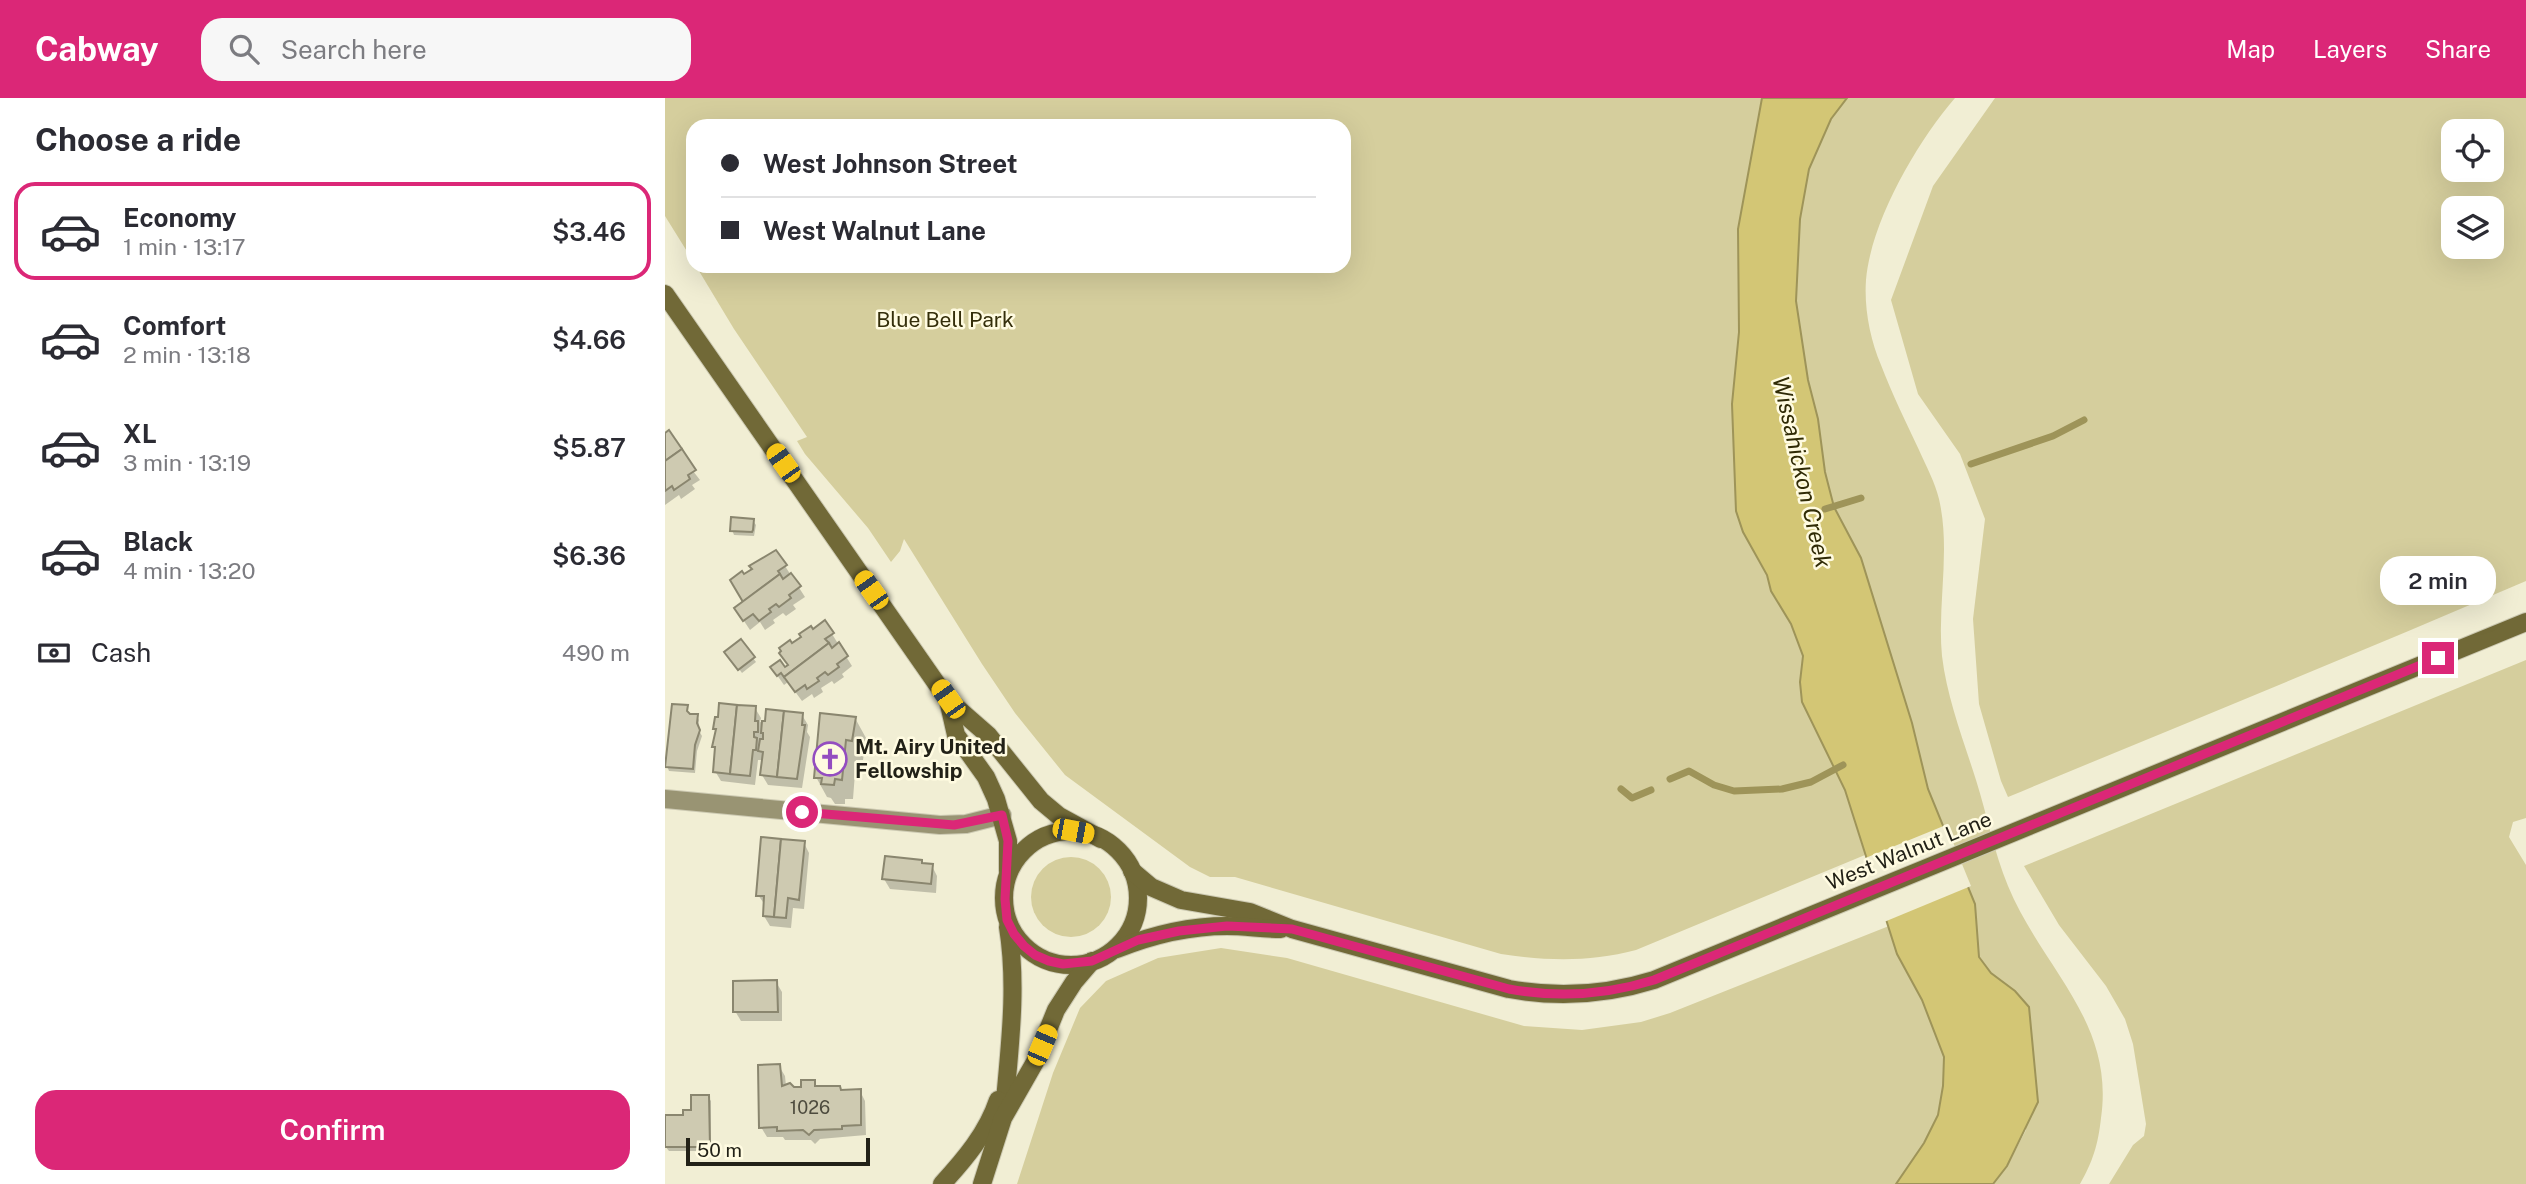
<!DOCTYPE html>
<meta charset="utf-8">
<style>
:root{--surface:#fff;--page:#f7f7f7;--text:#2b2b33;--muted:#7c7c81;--line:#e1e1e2;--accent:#db2777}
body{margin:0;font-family:"Public Sans",sans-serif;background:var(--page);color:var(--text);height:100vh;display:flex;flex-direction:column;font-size:26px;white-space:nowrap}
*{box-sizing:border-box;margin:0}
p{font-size:23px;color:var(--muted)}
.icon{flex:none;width:38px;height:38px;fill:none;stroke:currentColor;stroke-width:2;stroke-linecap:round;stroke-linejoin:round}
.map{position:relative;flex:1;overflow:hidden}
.panel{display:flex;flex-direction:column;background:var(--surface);width:665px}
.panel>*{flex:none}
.guide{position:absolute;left:21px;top:21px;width:665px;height:154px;border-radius:21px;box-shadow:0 7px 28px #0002;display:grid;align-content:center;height:154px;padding:0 35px;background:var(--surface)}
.buttons{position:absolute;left:1776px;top:21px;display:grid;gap:14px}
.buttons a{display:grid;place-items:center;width:63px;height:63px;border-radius:14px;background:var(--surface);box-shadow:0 7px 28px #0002;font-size:35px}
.scale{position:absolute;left:21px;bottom:18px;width:184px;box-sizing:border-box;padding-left:7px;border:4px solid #222117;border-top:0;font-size:19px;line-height:24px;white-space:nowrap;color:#222117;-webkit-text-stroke:5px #fffbe1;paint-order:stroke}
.end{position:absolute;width:32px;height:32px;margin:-16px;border:9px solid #db2777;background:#fff;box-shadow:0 0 0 4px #fff}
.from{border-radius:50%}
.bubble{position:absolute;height:49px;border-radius:21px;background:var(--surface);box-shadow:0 7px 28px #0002;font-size:23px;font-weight:600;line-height:49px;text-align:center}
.car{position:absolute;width:21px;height:42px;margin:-21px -10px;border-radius:9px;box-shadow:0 0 5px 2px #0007;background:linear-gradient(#f5c518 24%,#345 0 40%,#f5c518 0 76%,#345 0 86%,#f5c518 0)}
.guide b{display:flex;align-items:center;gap:24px;height:66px;font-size:26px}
.guide b+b{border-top:2px solid var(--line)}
.guide i{width:18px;height:18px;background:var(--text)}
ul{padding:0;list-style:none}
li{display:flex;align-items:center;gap:21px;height:98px;margin:0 14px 10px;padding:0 21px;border:4px solid transparent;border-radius:21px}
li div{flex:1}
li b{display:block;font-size:26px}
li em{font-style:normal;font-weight:600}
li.selected{border-color:var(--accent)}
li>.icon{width:63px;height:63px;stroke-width:1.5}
h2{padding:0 35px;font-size:32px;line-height:84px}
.pay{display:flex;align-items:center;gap:18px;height:77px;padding:0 35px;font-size:26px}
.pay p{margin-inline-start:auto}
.action{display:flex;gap:14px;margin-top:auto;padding:14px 35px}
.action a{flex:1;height:80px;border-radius:21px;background:var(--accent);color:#fff;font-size:28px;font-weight:600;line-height:80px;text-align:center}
header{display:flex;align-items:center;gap:42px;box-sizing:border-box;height:98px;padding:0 35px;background:var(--accent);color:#fff}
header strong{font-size:33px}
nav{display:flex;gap:38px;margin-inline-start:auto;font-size:24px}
.search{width:490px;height:63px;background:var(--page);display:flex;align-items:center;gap:18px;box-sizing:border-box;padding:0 24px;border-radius:21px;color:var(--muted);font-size:26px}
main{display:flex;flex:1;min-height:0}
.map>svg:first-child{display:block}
</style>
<header>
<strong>Cabway</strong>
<div class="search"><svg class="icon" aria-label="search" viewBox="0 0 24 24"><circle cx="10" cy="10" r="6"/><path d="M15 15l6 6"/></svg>Search here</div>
<nav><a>Map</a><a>Layers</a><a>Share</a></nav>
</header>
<main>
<section class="panel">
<h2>Choose a ride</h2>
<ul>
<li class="selected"><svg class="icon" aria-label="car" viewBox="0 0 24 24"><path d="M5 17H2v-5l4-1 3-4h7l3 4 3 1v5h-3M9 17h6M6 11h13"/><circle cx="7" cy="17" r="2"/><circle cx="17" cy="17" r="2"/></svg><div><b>Economy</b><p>1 min · 13:17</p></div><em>$3.46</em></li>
<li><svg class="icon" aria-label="car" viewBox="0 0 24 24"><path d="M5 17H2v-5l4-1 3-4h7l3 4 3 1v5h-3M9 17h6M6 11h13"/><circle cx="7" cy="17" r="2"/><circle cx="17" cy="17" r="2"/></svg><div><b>Comfort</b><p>2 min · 13:18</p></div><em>$4.66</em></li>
<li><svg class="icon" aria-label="car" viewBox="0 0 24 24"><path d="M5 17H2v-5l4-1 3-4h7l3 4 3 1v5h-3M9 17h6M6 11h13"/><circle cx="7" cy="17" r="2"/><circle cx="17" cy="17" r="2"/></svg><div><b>XL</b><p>3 min · 13:19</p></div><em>$5.87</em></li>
<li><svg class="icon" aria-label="car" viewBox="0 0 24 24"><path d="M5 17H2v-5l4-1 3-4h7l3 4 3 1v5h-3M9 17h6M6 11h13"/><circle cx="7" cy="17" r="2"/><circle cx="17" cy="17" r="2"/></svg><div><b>Black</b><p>4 min · 13:20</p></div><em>$6.36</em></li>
</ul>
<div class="pay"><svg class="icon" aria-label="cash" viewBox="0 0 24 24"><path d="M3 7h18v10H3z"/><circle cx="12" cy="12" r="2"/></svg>Cash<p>490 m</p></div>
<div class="action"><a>Confirm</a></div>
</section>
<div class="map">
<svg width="1861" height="1086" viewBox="0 0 1861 1086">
<rect width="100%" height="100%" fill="#f1eed4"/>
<g fill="#d5ce9d" fill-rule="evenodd">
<path d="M 0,0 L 1097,0 L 1073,131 L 1074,235 L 1067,306 L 1078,434 L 1102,477 L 1106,493 L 1126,526 L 1138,558 L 1135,584 L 1149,626 L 1180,692 L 1200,757 L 971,852 C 925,864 883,863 836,856 L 570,779 L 545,779 L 525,769 L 400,677 L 350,615 L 317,566 L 239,441 L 235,453 L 226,464 L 203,430 L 140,356 L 132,343 L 142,339 L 69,231 L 31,168 L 679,168 L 679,28 L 28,28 L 28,163 L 0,118 Z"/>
<path d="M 1182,0 L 1290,0 C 1252,44 1206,123 1201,182 C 1199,210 1205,241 1216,267 C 1227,296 1241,324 1254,352 C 1261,368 1270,384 1274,401 C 1286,453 1272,506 1277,558 C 1282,600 1298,641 1311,682 C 1322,717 1329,754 1343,788 C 1377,870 1450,923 1436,1020 C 1433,1047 1428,1063 1415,1086 L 1328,1086 L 1342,1068 L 1361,1032 L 1350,893 L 1326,875 L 1314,859 L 1310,806 L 1263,691 L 1247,625 L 1196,460 L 1169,409 L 1160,374 L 1153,321 L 1143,282 L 1131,203 L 1135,121 L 1144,71 L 1166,21 Z"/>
<path d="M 1330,0 L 1861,0 L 1861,483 C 1689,557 1516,627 1343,699 L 1336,683 L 1314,606 L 1308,521 L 1320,421 L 1295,356 L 1253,296 L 1226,202 L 1268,88 ZM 1788,33 L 1827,33 L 1827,72 L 1788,72 ZM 1788,110 L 1827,110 L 1827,149 L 1788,149 Z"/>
<polygon points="1861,562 1861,720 1848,724 1844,739 1861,767 1861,1086 1444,1086 1468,1047 1479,1038 1481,1026 1468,946 1460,921 1441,888 1394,827 1359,768"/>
<circle cx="406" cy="799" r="40"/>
<polygon points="1224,828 1232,856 1257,902 1279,959 1278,988 1273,1017 1260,1045 1231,1086 352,1086 388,975 415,910 441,883 493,860 556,850 622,860 859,928 917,932 976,924 1005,915"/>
</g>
<polygon fill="#d3c675" stroke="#9e9459" stroke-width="2" points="1097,0 1182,0 1166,21 1144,71 1135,121 1131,203 1143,282 1153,321 1160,374 1169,409 1196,460 1247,625 1263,691 1310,806 1314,859 1326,875 1350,893 1364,909 1373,1004 1342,1068 1328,1086 1231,1086 1259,1045 1273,1017 1278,988 1279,959 1257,902 1232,856 1180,692 1137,604 1135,584 1138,558 1126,526 1106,493 1102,477 1078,434 1071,413 1067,306 1074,234 1073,131"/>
<polygon fill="#f1eed4" points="1281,727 1306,788 1219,824 1198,761"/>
<g fill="#0003">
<polygon points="0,337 35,382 27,387 30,391 16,401 14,397 0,407"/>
<polygon points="88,423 91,427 89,438 69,437 67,432"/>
<polygon points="120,468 140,499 128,507 131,511 121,518 118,515 108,522 110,525 100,532 95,524 85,532 77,520 80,504 79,479"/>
<polygon points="148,533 167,536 187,568 177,576 179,579 169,586 167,583 156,590 158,594 149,600 147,596 137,603 123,584 119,587 107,570 120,571 124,568 127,547"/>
<polygon points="64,558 88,560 91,564 77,575"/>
<polygon points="22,609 24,617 32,618 34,622 33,631 37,638 32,653 30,675 4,673 2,668"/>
<polygon points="90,610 96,620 95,624 101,625 137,617 143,627 142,634 145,639 137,690 103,687 97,677 99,662 93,662 90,687 56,683 50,673 52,654 49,648 52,634 50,630"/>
<polygon points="190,620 201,640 198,662 191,662 188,701 180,701 180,706 170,706 166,700 162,699 151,679"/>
<polygon points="139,745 144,755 139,811 128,810 126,830 105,828 99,818 100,807 93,797"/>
<polygon points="258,767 267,768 272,778 271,795 225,791 219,781"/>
<polygon points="111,884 117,894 117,923 76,923 70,913"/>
<polygon points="114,968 120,978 121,988 138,990 149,984 152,990 195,993 200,1003 201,1037 155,1041 150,1046 146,1042 120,1042 118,1039 102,1039 96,1029"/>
<polygon points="43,999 46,1003 46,1053 4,1053 0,1048 0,1019 20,1019"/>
</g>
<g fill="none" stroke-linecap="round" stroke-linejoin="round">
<g stroke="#9e9459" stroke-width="7">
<polyline points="1306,366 1388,338 1419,322"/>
<polyline points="1160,411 1196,400"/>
<polyline points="1005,681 1024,673 1049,687 1069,693 1117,691 1146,684 1178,667"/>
<polyline points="956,691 967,700 986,692"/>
</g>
</g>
<g fill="#cecab1" stroke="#8a866f" stroke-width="2">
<polygon points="4,332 17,351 0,363 0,335"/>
<polygon points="17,351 31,372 23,377 25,381 9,392 7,388 0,393 0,363"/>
<polygon points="66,419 89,421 88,432 87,434 65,433"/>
<polygon points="111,452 122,467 113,473 115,476 78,504 65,482 77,473 79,476 87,471 84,468"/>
<polygon points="126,475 136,488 124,497 126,500 114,509 111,506 104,511 106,514 94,523 88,516 78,523 69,510 115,476 118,481"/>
<polygon points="160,522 169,535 160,541 164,545 119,579 116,575 112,578 105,569 115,562 120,569 123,567 114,555 116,553 114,550 125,542 127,545 136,539 134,536 146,528 148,531"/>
<polygon points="76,541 90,559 73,572 59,554"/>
<polygon points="174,544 183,558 172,566 174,569 163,577 160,574 152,580 154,583 142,591 140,587 130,594 119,579 164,545 167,550"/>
<polygon points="54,605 72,607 65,676 48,674 50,649 47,649 51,631 48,631 50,619 53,619"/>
<polygon points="7,606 23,607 22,613 25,616 33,616 32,625 35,632 30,647 28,671 0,669"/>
<polygon points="72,607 91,608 90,623 93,623 93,634 89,634 89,639 92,640 91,652 88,652 85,678 65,676"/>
<polygon points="101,611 119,613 112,679 95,677 98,654 93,653 95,641 98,641 98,635 96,635 97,623 100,623"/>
<polygon points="119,613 138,615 137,627 140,627 132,681 112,679"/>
<polygon points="155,615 191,619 187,643 181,642 177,682 170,681 169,687 156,686 157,680 149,680"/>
<polygon points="96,739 116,741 109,819 98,818 99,798 91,798"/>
<polygon points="116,741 140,743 134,802 123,800 121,820 109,819"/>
<polygon points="220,758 257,762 257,765 268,766 266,786 217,781"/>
<polygon points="112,882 113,914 68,914 68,883"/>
<polygon points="115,966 117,988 125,985 129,989 136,989 136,982 150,982 150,988 175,988 176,992 196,991 196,1027 177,1028 177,1031 149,1032 144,1037 138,1032 112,1033 112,1029 94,1030 93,967"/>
<polygon points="26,997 44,997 45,1049 0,1049 0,1017 18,1017 18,1012 26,1012"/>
</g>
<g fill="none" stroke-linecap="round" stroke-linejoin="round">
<defs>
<polyline id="street" points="0,701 275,727 301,726 337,717"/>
<g id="secondary">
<polyline points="0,196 283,602 323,637 376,703 394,718 436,741"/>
<polyline points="283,602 291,637 321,679 331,701 343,743 343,773"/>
<circle cx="406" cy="800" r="67"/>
<path d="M 467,773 L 486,789 L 516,802 L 585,814 L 627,831 L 844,891 C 893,900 941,897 989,882 L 1861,524"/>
<path d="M 452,851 C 487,837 524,828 562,828 C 580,828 598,831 616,831"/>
<path d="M 339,1014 C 344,953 353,891 343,829"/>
<path d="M 277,1086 C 300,1061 322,1035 333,1002"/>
<polyline points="317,1086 338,1020 370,964 391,912 409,884 427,863"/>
</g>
</defs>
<use href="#street" stroke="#ccc9b2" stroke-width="20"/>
<use href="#secondary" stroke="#ccc9b2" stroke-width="20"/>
<use href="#street" stroke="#999473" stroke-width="18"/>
<use href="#secondary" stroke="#716937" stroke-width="18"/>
</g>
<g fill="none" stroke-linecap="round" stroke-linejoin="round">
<path stroke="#db2777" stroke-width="9" d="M 137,714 L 289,727 L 337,717 L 343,743 L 340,801 L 342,822 L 349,836 L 359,848 L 370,857 L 384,863 L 398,866 L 427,863 L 473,842 L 514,833 L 562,828 L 627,831 L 844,891 C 893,900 941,897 989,882 L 1773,560"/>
</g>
<defs>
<symbol id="church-ring" viewBox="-11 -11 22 22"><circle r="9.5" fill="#fffbe1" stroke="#944dc0" stroke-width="1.5"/><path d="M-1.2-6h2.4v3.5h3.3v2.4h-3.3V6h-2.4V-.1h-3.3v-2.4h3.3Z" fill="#944dc0"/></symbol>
</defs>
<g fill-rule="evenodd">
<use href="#church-ring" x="146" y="642" width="38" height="38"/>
</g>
<g text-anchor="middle" stroke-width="5" stroke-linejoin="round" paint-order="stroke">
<g font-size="18" fill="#4d4b3e">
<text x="145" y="1016">1026</text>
</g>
<g font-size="21" fill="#342e0a" stroke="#fffbe1">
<text x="280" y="229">Blue Bell Park</text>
</g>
<g font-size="21" font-weight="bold" fill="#222117" stroke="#fffbe1" text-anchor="start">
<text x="190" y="656">Mt. Airy United<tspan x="190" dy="24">Fellowship</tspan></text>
</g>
<g font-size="21" fill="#222117" stroke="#fffbe1">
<text transform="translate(1244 753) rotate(-22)" y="7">West Walnut Lane</text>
</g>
<g font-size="23" font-style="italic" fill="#302b06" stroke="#fffbe1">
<text transform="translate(1137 374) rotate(77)" y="8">Wissahickon Creek</text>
</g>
</g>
</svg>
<div class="buttons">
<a><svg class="icon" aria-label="locate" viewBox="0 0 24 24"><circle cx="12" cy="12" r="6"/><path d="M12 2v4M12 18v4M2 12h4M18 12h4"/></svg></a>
<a><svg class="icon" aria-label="layers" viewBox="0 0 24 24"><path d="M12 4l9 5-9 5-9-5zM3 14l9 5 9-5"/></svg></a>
</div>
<div class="scale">50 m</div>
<i class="end from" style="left:137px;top:714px"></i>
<i class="end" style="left:1773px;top:560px"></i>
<div class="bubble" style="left:1715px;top:458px;width:116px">2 min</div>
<i class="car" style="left:118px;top:365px;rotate:325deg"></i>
<i class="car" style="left:206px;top:492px;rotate:325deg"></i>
<i class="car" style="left:283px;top:601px;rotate:325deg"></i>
<i class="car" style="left:408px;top:733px;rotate:101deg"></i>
<i class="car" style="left:377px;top:947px;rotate:23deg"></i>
<div class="guide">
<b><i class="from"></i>West Johnson Street</b>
<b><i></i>West Walnut Lane</b>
</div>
</div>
</main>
